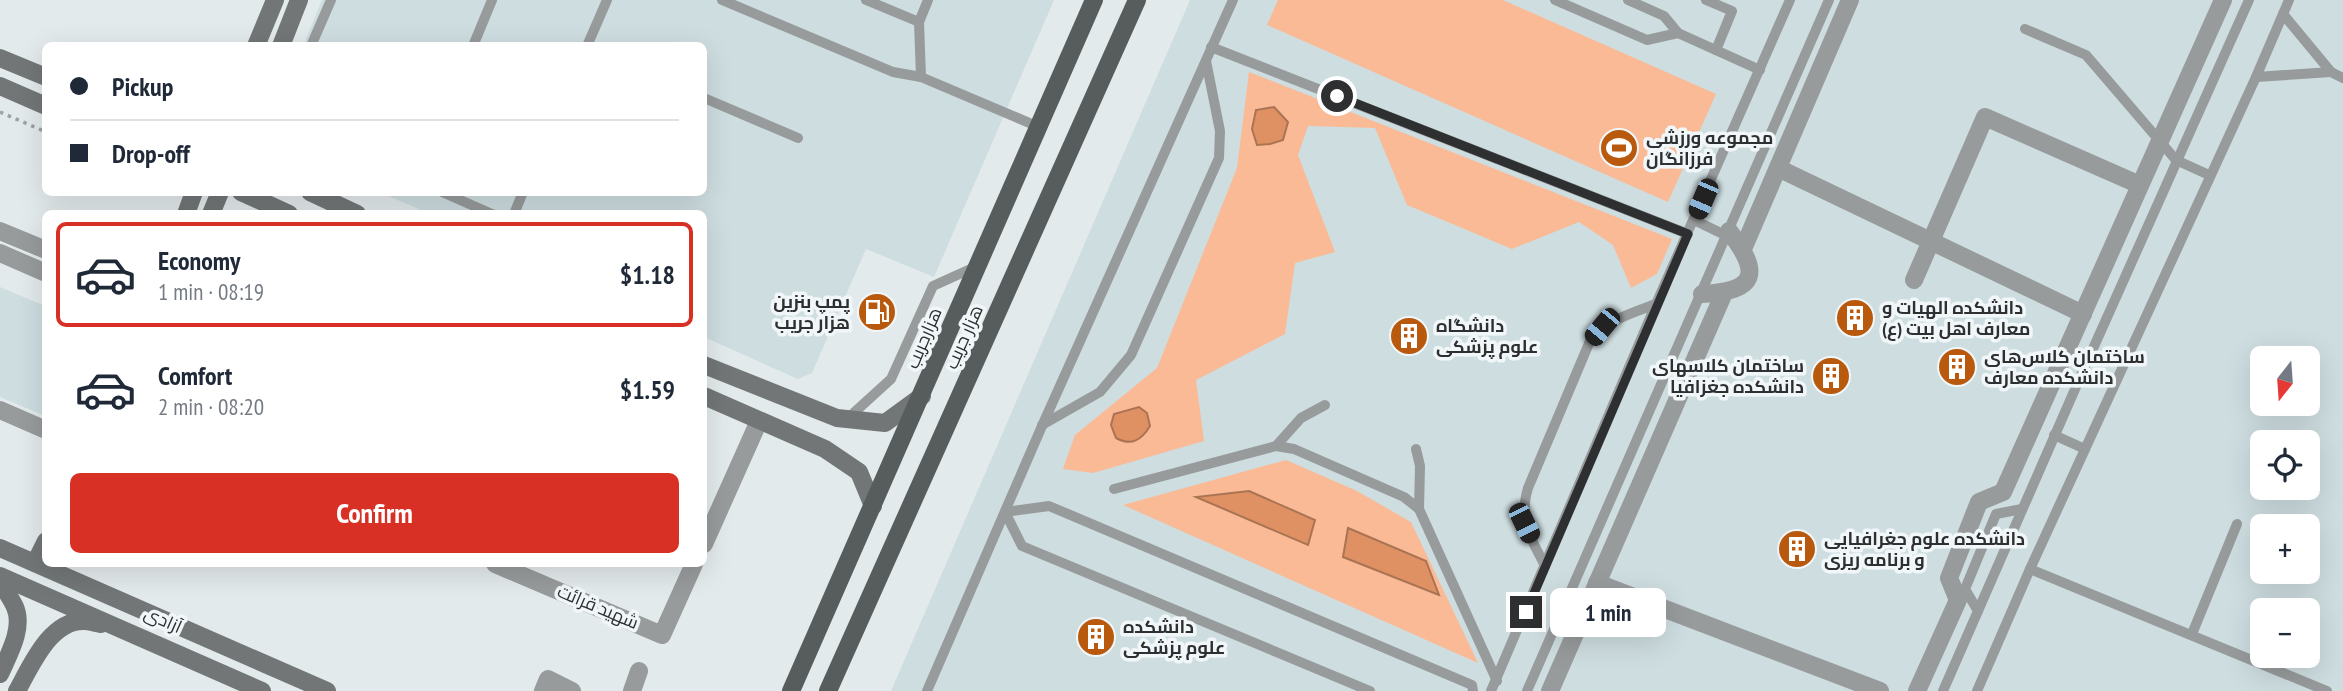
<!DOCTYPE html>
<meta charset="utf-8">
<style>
:root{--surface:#fff;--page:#f6f6f7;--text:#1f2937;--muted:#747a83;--line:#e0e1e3;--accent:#d93025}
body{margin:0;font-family:"PT Sans Narrow",Cairo,sans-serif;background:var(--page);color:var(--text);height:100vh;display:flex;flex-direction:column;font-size:26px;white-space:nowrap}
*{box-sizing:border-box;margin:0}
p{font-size:23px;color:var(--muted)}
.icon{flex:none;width:38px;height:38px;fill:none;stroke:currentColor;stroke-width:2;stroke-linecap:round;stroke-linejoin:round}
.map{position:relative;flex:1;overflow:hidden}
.sheet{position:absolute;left:42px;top:210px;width:665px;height:357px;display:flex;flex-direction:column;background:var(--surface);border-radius:10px;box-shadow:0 7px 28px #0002}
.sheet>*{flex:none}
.top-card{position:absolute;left:42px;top:42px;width:665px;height:154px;border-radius:10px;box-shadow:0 7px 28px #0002;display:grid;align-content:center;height:154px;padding:0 28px;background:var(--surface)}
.needle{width:46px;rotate:197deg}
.buttons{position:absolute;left:2250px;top:346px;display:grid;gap:14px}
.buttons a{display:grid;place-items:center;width:70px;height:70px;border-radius:10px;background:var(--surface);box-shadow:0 7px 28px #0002;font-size:35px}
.end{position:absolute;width:32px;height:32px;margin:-16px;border:9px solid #2d2f30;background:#fff;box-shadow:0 0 0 4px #fff}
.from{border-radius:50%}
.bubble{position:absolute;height:49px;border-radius:10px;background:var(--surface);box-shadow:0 7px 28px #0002;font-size:23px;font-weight:700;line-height:49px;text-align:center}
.car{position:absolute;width:21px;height:42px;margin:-21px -10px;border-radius:9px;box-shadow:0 0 5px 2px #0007;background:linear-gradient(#222 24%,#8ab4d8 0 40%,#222 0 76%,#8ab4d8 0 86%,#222 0)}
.top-card b{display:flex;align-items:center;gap:24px;height:66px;font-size:26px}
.top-card b+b{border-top:2px solid var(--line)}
.top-card i{width:18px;height:18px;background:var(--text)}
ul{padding:12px 0 0;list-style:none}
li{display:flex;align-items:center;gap:21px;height:105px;margin:0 14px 10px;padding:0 14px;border:4px solid transparent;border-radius:10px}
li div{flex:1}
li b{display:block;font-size:26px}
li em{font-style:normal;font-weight:700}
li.active{border-color:var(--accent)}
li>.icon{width:63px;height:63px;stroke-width:1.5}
.cta{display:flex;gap:14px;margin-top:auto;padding:14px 28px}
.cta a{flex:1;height:80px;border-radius:10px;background:var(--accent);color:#fff;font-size:28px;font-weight:700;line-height:80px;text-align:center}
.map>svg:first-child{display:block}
</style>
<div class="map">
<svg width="2343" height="691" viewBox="0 0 2343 691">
<rect width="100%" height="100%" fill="#e3eaeb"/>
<g fill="#cedde0" fill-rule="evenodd">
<polygon points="322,0 1054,0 934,277 866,249 812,373 798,379 704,337 704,214 428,213 381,193 704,192 704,46 303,46"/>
<path d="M 1190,0 L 2343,0 L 2343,691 L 891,691 ZM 2263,359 L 2308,359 L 2308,404 L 2263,404 ZM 2263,443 L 2308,443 L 2308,488 L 2263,488 ZM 2263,527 L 2308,527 L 2308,572 L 2263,572 ZM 2263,611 L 2308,611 L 2308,656 L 2263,656 Z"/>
<polygon points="0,287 45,306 45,416 0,397"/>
</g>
<g fill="#faba96">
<polygon points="1278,0 1503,0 1716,94 1668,202 1267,25"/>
<polygon points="1249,72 1672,239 1657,274 1631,288 1613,245 1579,222 1512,249 1407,205 1375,128 1308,126 1298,155 1335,252 1295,263 1285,334 1196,380 1204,441 1093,473 1063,469 1075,435 1157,368 1237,168"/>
<polygon points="1286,460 1357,491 1411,522 1478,663 1123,505"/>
</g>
<g fill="#df9163" stroke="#aa7454" stroke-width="2">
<polygon points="1274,107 1288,122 1283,140 1270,144 1257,145 1252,129 1256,110"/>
<path d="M 1139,407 L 1147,413 L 1150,426 C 1141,441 1131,446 1116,438 L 1111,425 L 1114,414 Z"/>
<polygon points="1249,491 1315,520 1308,545 1196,497"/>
<polygon points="1348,528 1426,561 1439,595 1343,557"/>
</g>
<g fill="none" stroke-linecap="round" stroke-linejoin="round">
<polyline stroke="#9da2a3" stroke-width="3.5" stroke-dasharray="3.5 5" stroke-linecap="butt" points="0,112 46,132"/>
<g stroke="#989b9c" stroke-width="10">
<polyline points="722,0 893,72 921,77 1039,127"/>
<polyline points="866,0 919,22"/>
<polyline points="1555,0 1647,40 1678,33 1760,70"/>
<polyline points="1628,0 1664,16 1678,33"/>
<polyline points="1706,0 1732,11 1716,50"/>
<polyline points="2025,29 2086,55 2176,160 2209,175"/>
<polyline points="311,46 331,0"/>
<polyline points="473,46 492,0"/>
<polyline points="587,46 607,0"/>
<polyline points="1211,47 1688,234"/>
<polyline points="2331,72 2343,78"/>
<polyline points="921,77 919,22 928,0"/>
<polyline points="2256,77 2331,72 2283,14"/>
<polyline points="704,98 798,138"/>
<polyline points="442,192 492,214"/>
<polyline points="514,214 523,192"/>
<polyline points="1694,220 1727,236"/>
<polyline points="847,419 891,379 933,286 975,267"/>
<polyline points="1042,425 1100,392 1131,355 1219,158 1220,131 1206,61"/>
<polyline points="2054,435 2085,449"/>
<polyline points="1276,446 1301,418 1325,405"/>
<polyline points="1416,449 1420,466 1419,509"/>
<polyline points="1114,489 1276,446 1294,449 1404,497 1419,509 1497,681"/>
<path d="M 1545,566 C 1530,535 1518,523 1528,488 L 1590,341 C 1610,319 1629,314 1656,304"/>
<polyline points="2030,569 2327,691"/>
<polyline points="1978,611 1965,589 1996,514 2022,509"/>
<polyline points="2192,634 2237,524"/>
<polyline points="927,691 1042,426 1233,0"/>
<polyline points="1370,691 1022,546 1005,512 1049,506 1472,685 1473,691"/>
<polyline points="1491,691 1656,304 1790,0"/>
<polyline points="1527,691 1829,0"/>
<polyline points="1943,691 2079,380 2249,0"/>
<polyline points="1977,691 2030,569 2256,77 2289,0"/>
</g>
<g stroke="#989b9c" stroke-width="18">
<polyline points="1778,168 2083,314"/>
<polyline points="0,231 46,250"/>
<polyline points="1743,249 1850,0"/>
<polyline points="0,253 46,273"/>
<polyline points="1914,280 1985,117 2140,185"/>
<path d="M 1702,294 C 1758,291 1761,273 1729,231"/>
<polyline points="0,410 46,430"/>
<polyline points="704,544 759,421"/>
<polyline points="495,564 662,635 694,564"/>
<polyline points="1597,583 1880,691"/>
<polyline points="543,691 548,679 572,691"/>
<polyline points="632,691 639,671"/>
<polyline points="1550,691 1724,293"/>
<polyline points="1917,691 1958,600 1949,578 1979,502 2003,492 2223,0"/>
</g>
<g stroke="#727677" stroke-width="18">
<polyline points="256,46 275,0"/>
<polyline points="281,46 299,0"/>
<polyline points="0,58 46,77"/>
<polyline points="0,86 46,106"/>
<polyline points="241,192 289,214"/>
<polyline points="310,192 357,214"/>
<polyline points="186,214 194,192"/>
<polyline points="211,214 220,192"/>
<polyline points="704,365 837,418 885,423 922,396"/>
<polyline points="704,396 825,449 859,472 873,506"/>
<polyline points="0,548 327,691"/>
<polyline points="35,563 46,541"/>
<polyline points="0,576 262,691"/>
<path d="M 0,582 C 5,590 11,598 15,607 C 24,628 9,654 0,674"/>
<path d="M 17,691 C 31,666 50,620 84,621 C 89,621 95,623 101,624"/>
</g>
<g stroke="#575c5d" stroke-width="18">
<polyline points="791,691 1094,0"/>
<polyline points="828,691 1137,0"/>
</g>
</g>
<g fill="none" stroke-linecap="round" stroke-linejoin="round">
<polyline stroke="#2d2f30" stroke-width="9" points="1337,96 1688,234 1526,612"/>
</g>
<defs>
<symbol id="stadium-disc" viewBox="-11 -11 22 22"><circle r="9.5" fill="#b8590e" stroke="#f1f7f9"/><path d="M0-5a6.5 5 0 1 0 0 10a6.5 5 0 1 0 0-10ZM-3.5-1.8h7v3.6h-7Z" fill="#fff"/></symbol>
<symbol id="fuel-disc" viewBox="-11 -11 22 22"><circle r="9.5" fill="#b8590e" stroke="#f1f7f9"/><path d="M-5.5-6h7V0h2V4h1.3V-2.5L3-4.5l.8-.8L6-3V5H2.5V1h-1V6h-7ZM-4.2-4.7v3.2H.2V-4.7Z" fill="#fff"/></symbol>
<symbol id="building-disc" viewBox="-11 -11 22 22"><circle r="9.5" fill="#b8590e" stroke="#f1f7f9"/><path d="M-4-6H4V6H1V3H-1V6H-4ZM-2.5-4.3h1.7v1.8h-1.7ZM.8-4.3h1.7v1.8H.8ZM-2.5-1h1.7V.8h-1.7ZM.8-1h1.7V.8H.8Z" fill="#fff"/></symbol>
</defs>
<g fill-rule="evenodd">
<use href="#stadium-disc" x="1597" y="126" width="44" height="44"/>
<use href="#fuel-disc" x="855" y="290" width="44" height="44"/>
<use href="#building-disc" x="1833" y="296" width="44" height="44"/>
<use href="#building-disc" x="1387" y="314" width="44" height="44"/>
<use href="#building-disc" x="1935" y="345" width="44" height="44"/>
<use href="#building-disc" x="1809" y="354" width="44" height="44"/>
<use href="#building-disc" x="1775" y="527" width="44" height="44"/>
<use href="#building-disc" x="1074" y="615" width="44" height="44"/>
</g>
<g text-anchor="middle" stroke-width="7" stroke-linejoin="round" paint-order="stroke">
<g font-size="18" font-weight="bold" fill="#2d2f30" stroke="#f1f7f9" text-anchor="start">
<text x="1646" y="144">مجموعه ورزشی<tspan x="1646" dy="21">فرزانگان</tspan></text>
<text x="850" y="308" text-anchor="end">پمپ بنزین<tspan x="850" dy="21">هزار جریب</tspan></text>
<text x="1882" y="314">دانشکده الهیات و<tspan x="1882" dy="21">معارف اهل بیت (ع)</tspan></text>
<text x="1436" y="332">دانشگاه<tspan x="1436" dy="21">علوم پزشکی</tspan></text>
<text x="1984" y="363">ساختمان کلاس‌های<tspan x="1984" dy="21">دانشکده معارف</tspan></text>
<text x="1804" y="372" text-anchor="end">ساختمان کلاسهای<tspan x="1804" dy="21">دانشکده جغزافیا</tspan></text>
<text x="1824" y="545">دانشکده علوم جغرافیایی<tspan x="1824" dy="21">و برنامه ریزی</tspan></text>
<text x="1123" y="633">دانشکده<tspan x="1123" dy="21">علوم پزشکی</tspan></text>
</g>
<g font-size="18" fill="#2d2f30" stroke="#f1f7f9">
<text transform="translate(964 337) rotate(-66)" y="6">هزار جریب</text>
<text transform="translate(924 338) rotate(-67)" y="6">هزارجریب</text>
<text transform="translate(598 607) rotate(23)" y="6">شهید قرائت</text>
<text transform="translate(163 620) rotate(24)" y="6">آزادی</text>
</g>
</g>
</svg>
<div class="buttons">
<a><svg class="needle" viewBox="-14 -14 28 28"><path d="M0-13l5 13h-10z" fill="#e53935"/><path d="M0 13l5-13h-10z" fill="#747a83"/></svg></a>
<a><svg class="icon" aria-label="locate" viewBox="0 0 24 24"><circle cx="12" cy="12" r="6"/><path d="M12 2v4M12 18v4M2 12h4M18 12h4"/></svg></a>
<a>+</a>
<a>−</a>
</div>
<i class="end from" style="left:1337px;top:96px"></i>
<i class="end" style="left:1526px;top:612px"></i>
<div class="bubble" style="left:1550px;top:588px;width:116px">1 min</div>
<i class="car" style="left:1703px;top:199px;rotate:203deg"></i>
<i class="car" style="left:1602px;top:327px;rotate:220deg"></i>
<i class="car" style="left:1524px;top:523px;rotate:154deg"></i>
<div class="top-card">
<b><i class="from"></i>Pickup</b>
<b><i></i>Drop-off</b>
</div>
<section class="sheet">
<ul>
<li class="active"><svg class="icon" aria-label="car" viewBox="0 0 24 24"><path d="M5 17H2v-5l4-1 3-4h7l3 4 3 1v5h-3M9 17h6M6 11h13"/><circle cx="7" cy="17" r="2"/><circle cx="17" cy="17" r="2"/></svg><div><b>Economy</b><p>1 min · 08:19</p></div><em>$1.18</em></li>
<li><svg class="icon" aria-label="car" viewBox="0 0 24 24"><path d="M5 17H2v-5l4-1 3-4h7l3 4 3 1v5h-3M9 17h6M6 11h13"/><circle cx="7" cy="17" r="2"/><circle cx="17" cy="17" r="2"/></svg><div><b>Comfort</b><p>2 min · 08:20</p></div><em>$1.59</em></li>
</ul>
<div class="cta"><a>Confirm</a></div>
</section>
</div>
